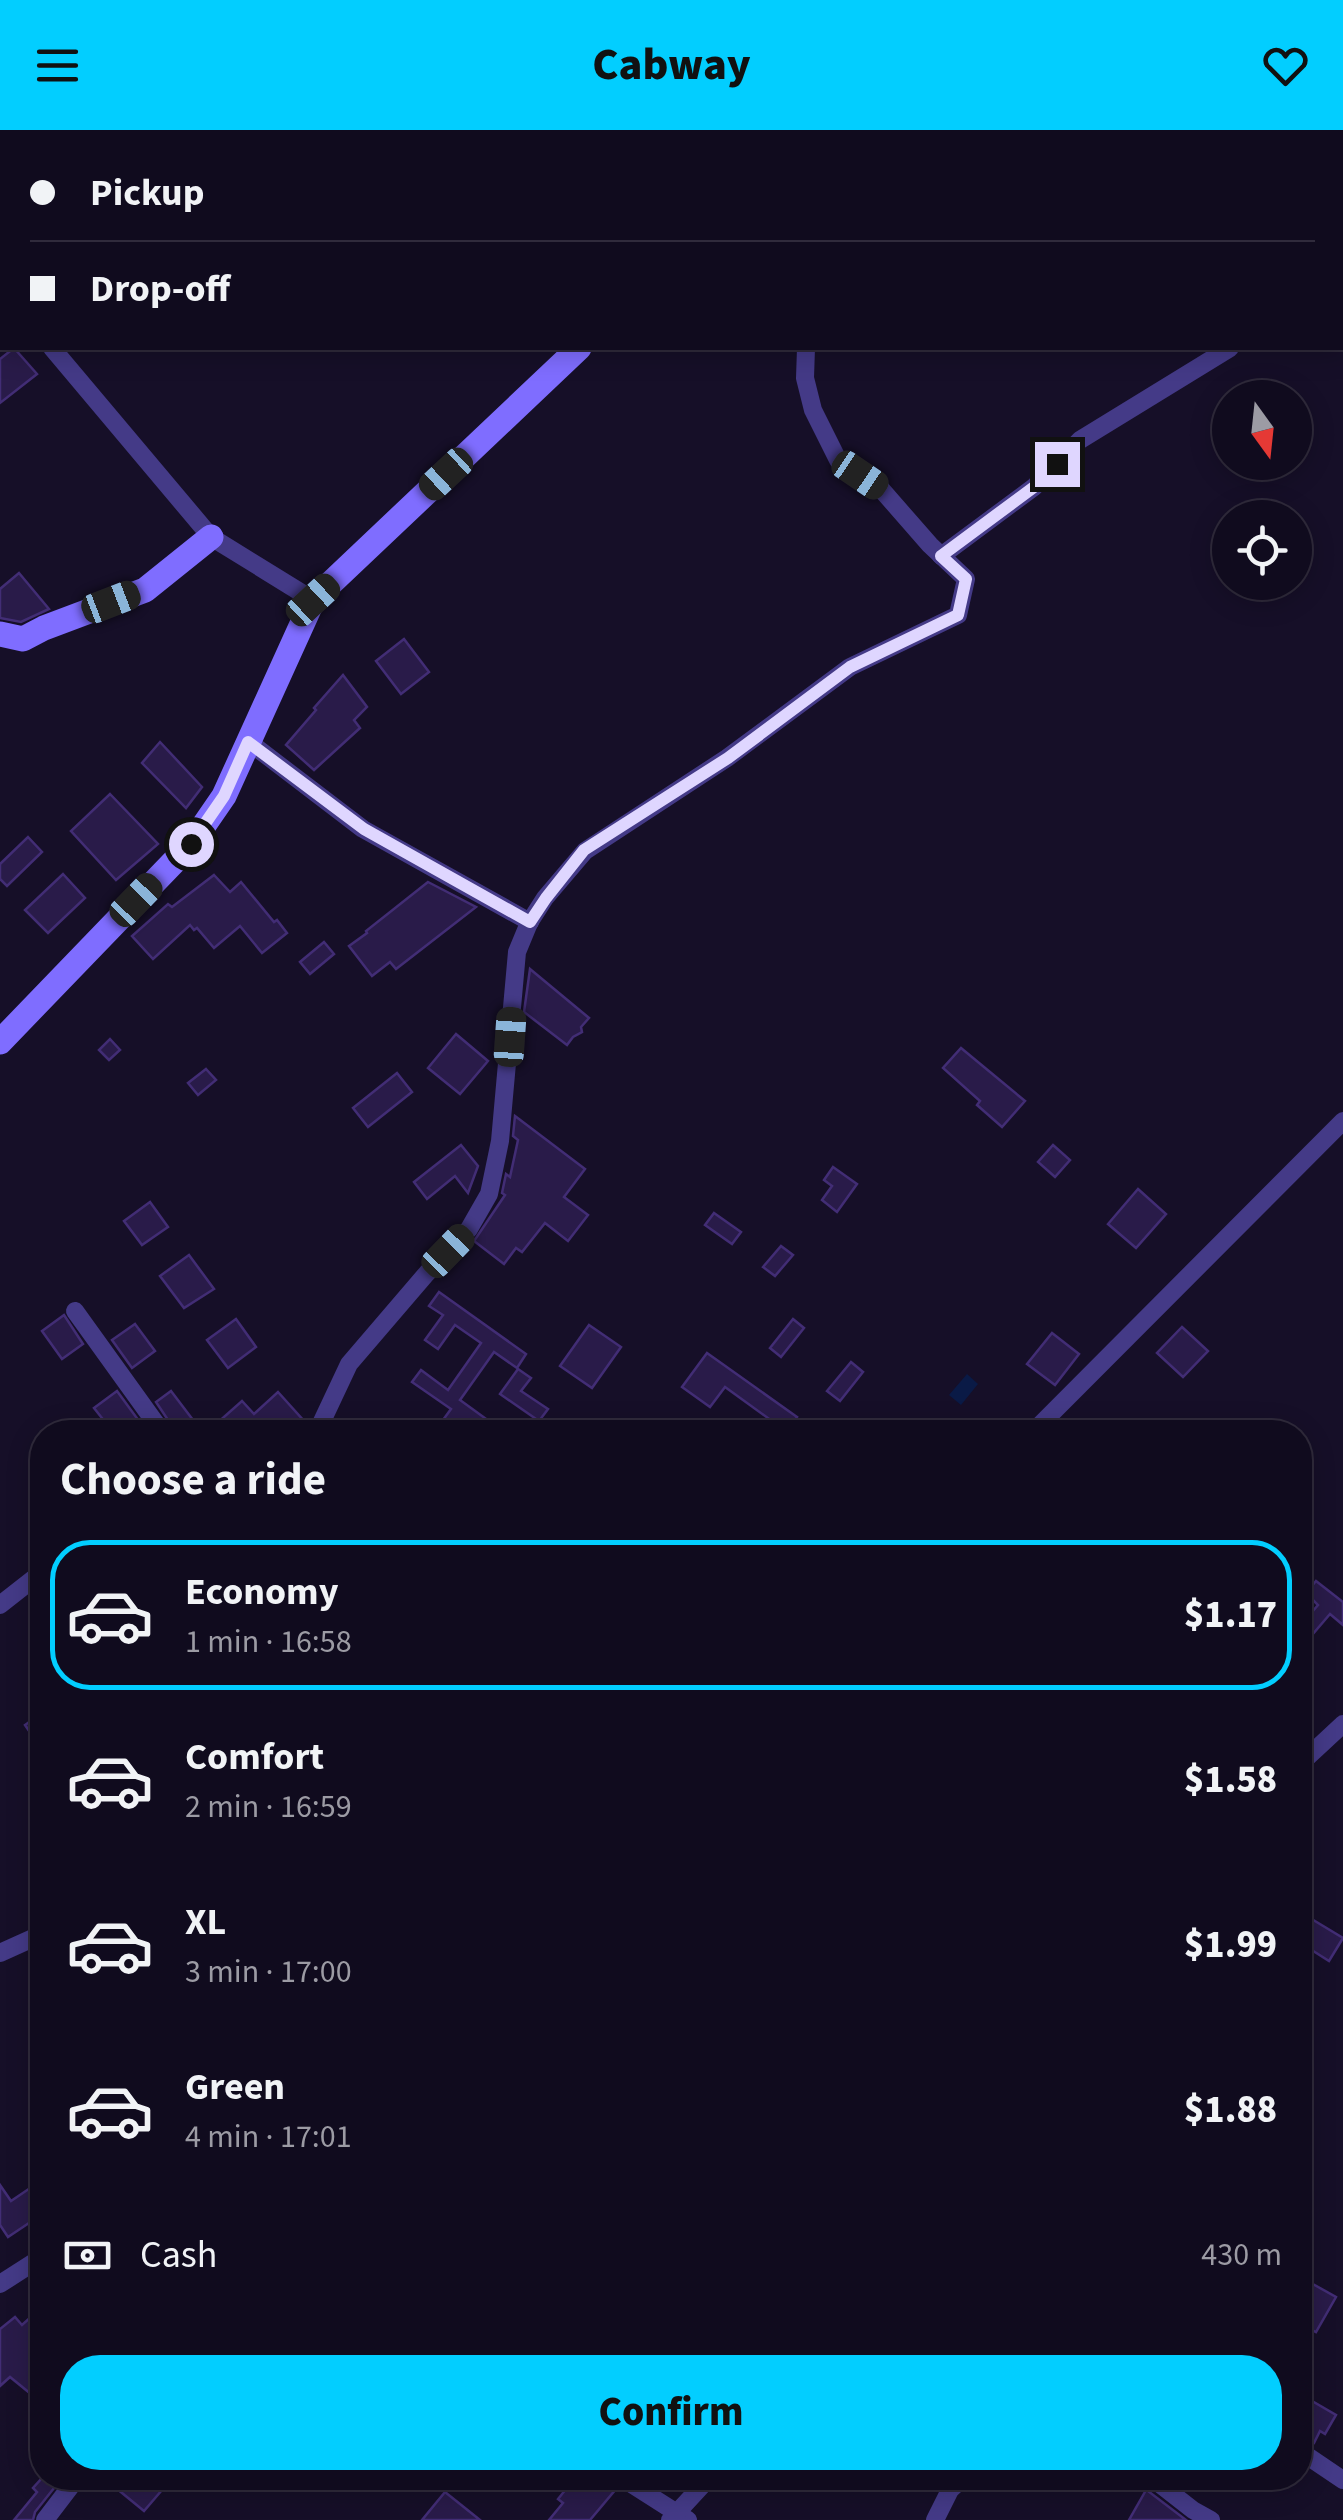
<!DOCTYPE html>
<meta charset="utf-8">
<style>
:root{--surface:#100b1e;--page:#1e192b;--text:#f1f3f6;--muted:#9c9ba4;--line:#302b3c;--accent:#02ceff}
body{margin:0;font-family:"Source Sans 3",sans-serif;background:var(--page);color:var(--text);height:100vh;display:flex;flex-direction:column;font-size:38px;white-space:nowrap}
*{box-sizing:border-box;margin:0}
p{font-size:32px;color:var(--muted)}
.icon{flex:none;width:55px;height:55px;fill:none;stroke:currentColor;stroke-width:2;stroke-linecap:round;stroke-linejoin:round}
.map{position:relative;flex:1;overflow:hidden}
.details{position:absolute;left:30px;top:1290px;width:1282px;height:1070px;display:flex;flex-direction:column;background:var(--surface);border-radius:40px;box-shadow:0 5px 25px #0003,0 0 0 2px var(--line)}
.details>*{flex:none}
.banner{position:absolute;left:0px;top:0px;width:1345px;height:220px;box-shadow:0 5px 25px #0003,0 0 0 2px var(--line);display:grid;align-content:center;height:220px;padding:0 30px;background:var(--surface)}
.needle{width:65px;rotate:165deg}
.buttons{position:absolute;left:1212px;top:250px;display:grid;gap:20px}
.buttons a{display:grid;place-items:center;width:100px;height:100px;border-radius:50%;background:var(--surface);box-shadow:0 5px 25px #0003,0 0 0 2px var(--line);font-size:50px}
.end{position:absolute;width:45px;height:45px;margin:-22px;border:12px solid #dfd6ff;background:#111;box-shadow:0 0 0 5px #111}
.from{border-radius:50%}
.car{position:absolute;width:30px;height:60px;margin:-30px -15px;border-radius:12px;box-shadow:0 0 8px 2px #0007;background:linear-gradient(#222 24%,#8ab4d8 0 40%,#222 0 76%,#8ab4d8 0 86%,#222 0)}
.banner b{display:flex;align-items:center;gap:35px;height:95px;font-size:38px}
.banner b+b{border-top:2px solid var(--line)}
.banner i{width:25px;height:25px;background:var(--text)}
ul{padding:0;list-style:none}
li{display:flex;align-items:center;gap:30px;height:150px;margin:0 20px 15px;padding:0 10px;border:5px solid transparent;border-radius:40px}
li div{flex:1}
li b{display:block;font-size:38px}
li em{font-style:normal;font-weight:800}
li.selected{border-color:var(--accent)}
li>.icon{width:90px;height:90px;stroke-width:1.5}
h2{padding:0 30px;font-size:45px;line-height:120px}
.pay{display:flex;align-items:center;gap:25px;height:110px;padding:0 30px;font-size:38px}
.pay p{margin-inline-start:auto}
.button{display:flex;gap:20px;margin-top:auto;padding:20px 30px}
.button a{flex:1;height:115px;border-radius:40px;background:var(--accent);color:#111;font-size:40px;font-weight:800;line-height:115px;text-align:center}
header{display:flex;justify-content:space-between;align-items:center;height:130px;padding:0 30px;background:var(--accent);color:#111;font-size:45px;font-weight:800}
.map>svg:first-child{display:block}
</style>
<header><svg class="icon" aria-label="menu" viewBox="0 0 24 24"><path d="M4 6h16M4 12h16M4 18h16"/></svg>Cabway<svg class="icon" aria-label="heart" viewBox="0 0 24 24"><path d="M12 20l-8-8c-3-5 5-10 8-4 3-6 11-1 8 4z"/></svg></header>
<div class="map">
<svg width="1343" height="2390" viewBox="0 0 1343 2390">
<rect width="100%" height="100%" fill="#160f28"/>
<polygon fill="#0a1a46" points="967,1244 978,1254 961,1275 949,1265"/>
<g fill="#291b49" stroke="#422d75" stroke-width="2.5">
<polygon points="14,218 37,244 0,273 0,229"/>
<polygon points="19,443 49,479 21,492 0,488 0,459"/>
<polygon points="404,509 429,542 401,564 376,531"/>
<polygon points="343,545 367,577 354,590 360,598 314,640 286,615 316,580 314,578"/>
<polygon points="160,612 202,657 186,678 142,633"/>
<polygon points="110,664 158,714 116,750 71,701"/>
<polygon points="28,707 42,722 7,756 0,749 0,734"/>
<polygon points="63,744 85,768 48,803 25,780"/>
<polygon points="214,745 230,762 241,752 274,792 277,790 287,803 262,823 240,796 214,818 197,798 194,800 190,795 153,829 132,806 168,774 172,777"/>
<polygon points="428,752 476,777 396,839 390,832 372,846 349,816 367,803 366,801"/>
<polygon points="324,812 334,824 310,844 300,832"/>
<polygon points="530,839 589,888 581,897 582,902 573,907 567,915 524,882"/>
<polygon points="456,904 488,931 460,964 428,938"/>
<polygon points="110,909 120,920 109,930 99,920"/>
<polygon points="961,918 1025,971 1002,997 977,975 980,971 943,938"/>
<polygon points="206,939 216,950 198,965 188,953"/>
<polygon points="397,943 412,962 368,997 353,978"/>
<polygon points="515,986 585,1039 564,1067 588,1085 568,1111 545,1093 522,1122 516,1118 504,1134 474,1111 505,1065 502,1063 506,1044 510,1047 518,1010 513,1006"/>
<polygon points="461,1015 478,1036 468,1063 455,1046 427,1069 414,1052"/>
<polygon points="1053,1015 1070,1030 1055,1047 1038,1032"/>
<polygon points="833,1037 857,1054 837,1082 822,1070 832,1056 824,1050"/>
<polygon points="1138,1059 1166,1084 1136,1118 1108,1094"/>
<polygon points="150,1072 168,1097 142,1115 124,1091"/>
<polygon points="714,1083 741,1102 732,1114 705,1095"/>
<polygon points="781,1116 793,1125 775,1146 763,1137"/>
<polygon points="189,1125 214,1159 184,1178 160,1146"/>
<polygon points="439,1162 526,1224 517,1238 494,1222 460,1270 504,1302 461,1302 443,1290 451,1279 412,1252 421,1240 448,1260 481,1213 455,1195 438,1219 425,1210 443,1185 429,1176"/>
<polygon points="64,1185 83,1214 62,1229 42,1201"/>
<polygon points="236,1189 256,1217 228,1238 207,1210"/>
<polygon points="793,1189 804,1198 781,1227 770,1218"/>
<polygon points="135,1194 155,1221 132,1238 112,1210"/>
<polygon points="589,1195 621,1217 592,1258 560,1236"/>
<polygon points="1182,1197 1208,1221 1183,1247 1157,1223"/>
<polygon points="1052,1203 1079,1224 1055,1255 1027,1234"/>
<polygon points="707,1223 797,1287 785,1302 764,1302 772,1291 725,1257 710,1277 682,1257"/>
<polygon points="851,1232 863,1242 840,1271 827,1261"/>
<polygon points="518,1239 531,1248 521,1261 548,1279 539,1291 500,1264"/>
<polygon points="117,1261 147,1302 113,1302 94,1278"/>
<polygon points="171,1261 193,1290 176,1302 156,1272"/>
<polygon points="278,1262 304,1291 297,1302 207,1302 242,1271 254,1284"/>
<polygon points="1316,1451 1343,1472 1343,1495 1330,1484 1300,1519 1300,1496 1318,1475 1306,1463"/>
<polygon points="42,1583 42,1620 25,1595"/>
<polygon points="1300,1782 1343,1808 1329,1831 1310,1819 1300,1834"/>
<polygon points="42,2050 42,2106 32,2091 8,2107 0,2095 0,2055 11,2071"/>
<polygon points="1311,2153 1336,2167 1316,2202 1300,2194 1300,2160 1306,2159"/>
<polygon points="42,2177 42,2273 10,2247 0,2256 0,2199 15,2187 22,2195"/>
<polygon points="1300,2264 1336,2285 1325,2304 1320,2301 1314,2313 1300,2309"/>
<polygon points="42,2348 62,2348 35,2382 33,2390 14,2390 37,2362 33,2358"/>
<polygon points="125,2348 146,2348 162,2360 144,2381 116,2358"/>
<polygon points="575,2348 604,2348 616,2359 590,2390 549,2390 563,2373 558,2369"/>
<polygon points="1124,2348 1140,2348 1144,2358 1186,2390 1129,2390 1146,2360"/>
<polygon points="445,2362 480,2390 422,2390"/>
</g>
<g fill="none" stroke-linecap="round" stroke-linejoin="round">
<g stroke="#443a87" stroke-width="18">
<polyline points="420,2 422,0"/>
<polyline points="0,156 2,159"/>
<polyline points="52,218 211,407 313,470"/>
<polyline points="941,426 1034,357 1080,310 1230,218"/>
<polyline points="249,612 363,699 530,792"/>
<polyline points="75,1181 162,1302"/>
<polyline points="317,1302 349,1234 427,1143 469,1099 489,1064 500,1011 517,822 529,793 545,768 585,721 727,628 850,537 958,485 966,449 930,415 881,359 838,330 813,280 805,248 806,218"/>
<polyline points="1033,1302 1343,991"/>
<polyline points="0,1475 42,1442"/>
<polyline points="1300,1634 1343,1594"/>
<polyline points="0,1823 42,1804"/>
<polyline points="1300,2148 1302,2144"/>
<polyline points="0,2154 42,2127"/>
<polyline points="1300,2321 1343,2350"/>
<polyline points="622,2348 688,2390"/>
<polyline points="1152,2348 1193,2380 1211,2390"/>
<polyline points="45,2390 77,2348"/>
<polyline points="670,2390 709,2348"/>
<polyline points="935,2390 950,2360 963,2348"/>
</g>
<g stroke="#7f6dff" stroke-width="25">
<polyline points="806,2 808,0"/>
<polyline points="0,504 23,509 44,498 145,460 211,407"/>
<polyline points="0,912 191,714 224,666 313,470 579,218"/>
</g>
</g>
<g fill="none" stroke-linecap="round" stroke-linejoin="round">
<polyline stroke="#dfd6ff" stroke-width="12" points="191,714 224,666 248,612 364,699 530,792 546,768 584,720 728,628 850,537 958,485 966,449 941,426 1034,357 1057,334"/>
</g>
</svg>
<div class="buttons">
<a><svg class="needle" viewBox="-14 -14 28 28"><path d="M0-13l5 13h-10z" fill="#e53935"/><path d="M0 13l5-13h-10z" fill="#9c9ba4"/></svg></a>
<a><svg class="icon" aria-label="locate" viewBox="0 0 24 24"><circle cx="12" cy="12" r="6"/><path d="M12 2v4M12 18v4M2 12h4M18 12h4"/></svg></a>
</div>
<i class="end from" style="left:191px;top:714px"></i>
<i class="end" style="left:1057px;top:334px"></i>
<i class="car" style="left:446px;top:344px;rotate:227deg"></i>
<i class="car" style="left:860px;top:345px;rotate:124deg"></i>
<i class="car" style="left:313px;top:470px;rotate:47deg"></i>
<i class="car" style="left:111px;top:472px;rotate:69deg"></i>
<i class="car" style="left:136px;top:770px;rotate:44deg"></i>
<i class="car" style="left:510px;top:907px;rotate:4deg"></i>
<i class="car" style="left:448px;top:1121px;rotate:44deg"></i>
<div class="banner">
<b><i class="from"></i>Pickup</b>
<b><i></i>Drop-off</b>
</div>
<section class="details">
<h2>Choose a ride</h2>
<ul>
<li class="selected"><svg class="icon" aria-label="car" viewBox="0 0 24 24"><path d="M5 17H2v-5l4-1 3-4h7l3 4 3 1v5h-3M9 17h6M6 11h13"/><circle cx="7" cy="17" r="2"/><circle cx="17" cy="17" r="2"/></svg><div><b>Economy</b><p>1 min · 16:58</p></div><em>$1.17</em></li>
<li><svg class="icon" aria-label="car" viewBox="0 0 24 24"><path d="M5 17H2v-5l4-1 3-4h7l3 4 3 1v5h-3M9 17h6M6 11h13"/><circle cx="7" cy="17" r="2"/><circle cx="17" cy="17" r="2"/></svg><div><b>Comfort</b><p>2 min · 16:59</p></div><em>$1.58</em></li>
<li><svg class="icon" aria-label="car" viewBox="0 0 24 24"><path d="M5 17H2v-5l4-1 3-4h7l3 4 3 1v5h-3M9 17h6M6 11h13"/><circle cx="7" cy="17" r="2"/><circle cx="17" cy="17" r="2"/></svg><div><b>XL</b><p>3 min · 17:00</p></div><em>$1.99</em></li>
<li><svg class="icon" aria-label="car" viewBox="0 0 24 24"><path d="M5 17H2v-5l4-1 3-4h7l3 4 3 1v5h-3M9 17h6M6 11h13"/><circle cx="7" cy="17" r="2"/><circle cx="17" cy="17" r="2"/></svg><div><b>Green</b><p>4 min · 17:01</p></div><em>$1.88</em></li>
</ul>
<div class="pay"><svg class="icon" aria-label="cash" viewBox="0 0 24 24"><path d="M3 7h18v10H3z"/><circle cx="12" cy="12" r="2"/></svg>Cash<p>430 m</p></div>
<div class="button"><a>Confirm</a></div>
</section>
</div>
